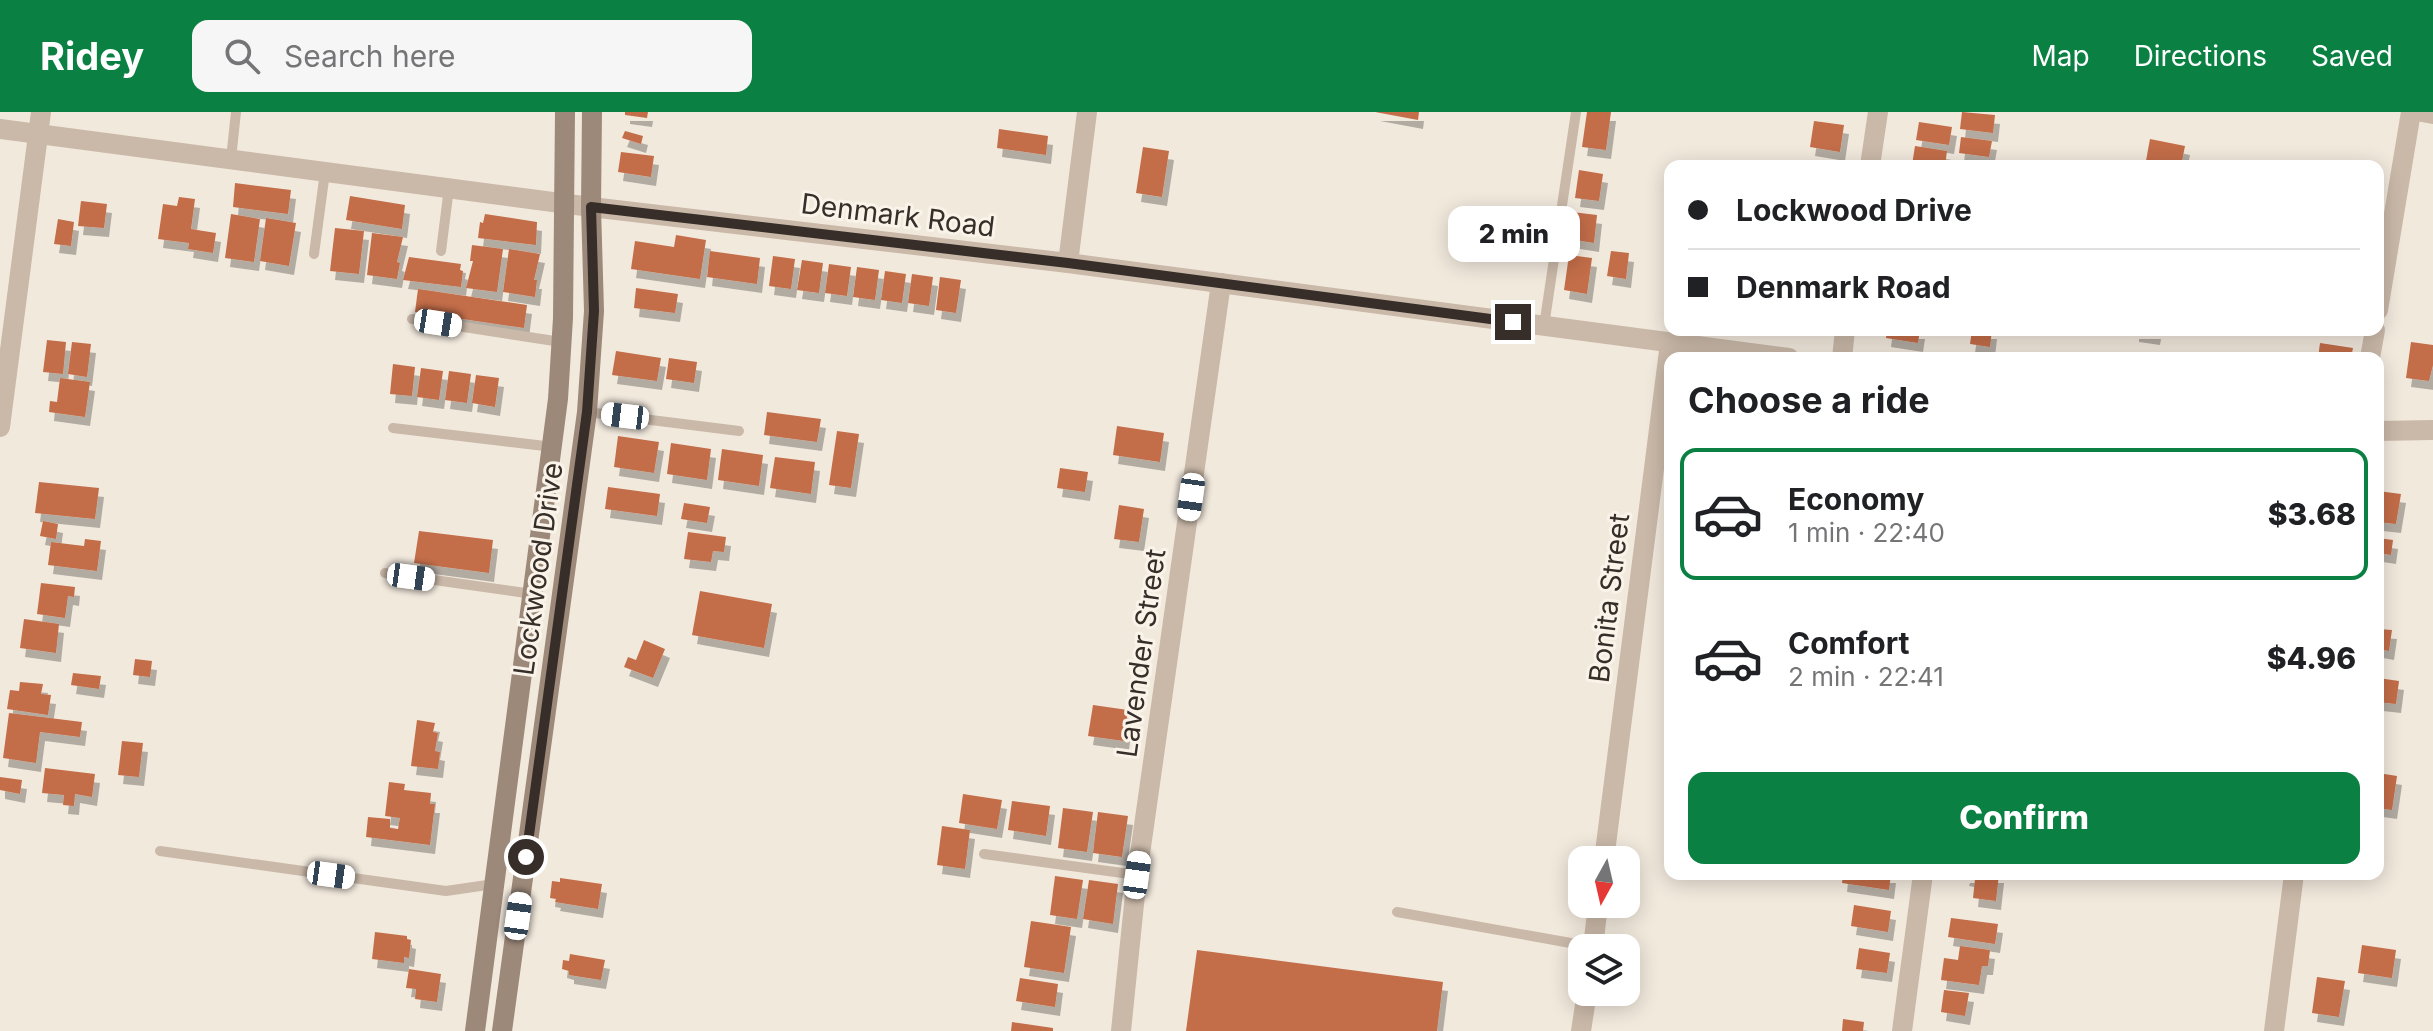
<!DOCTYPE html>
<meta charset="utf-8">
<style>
:root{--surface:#fff;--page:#f6f6f6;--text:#202124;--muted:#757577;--line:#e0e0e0;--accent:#0b8043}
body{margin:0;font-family:Inter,sans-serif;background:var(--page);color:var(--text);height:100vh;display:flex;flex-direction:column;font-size:30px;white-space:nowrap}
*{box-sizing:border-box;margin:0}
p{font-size:26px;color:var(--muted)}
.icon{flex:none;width:44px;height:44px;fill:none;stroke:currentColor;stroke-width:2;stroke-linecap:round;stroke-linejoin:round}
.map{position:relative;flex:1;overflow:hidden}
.details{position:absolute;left:1664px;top:240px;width:720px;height:528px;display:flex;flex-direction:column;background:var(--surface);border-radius:16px;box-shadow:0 4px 20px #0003}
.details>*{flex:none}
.guide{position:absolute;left:1664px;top:48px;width:720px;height:176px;border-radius:16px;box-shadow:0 4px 20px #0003;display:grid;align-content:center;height:176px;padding:0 24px;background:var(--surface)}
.needle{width:52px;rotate:188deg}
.fabs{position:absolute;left:1568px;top:734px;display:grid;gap:16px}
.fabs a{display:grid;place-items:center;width:72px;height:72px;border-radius:16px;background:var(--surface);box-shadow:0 4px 20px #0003;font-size:40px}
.end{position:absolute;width:36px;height:36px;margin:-18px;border:10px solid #372e29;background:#fff;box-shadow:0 0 0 4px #fff}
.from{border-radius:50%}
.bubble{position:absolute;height:56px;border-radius:16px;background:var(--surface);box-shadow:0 4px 20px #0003;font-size:26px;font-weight:800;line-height:56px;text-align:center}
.car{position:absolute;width:24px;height:48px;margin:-24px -12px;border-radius:10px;box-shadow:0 0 6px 2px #0007;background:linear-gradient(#fff 24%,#345 0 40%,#fff 0 76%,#345 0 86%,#fff 0)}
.guide b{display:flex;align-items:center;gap:28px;height:76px;font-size:30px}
.guide b+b{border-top:2px solid var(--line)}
.guide i{width:20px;height:20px;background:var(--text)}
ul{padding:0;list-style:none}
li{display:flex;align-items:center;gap:24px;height:132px;margin:0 16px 12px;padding:0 8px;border:4px solid transparent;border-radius:16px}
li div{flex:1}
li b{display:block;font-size:30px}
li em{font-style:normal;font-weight:800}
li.active{border-color:var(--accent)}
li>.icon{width:72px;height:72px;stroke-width:1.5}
h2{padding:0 24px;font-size:36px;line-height:96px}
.action{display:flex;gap:16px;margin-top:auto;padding:16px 24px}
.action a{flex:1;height:92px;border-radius:16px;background:var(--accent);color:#fff;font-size:32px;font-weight:800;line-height:92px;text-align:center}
header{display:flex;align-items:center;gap:48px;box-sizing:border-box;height:112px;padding:0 40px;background:var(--accent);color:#fff}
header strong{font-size:38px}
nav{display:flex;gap:44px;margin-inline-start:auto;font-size:28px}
.search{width:560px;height:72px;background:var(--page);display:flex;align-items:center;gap:20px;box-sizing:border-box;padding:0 28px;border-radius:16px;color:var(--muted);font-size:30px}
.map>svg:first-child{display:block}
</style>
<header>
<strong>Ridey</strong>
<div class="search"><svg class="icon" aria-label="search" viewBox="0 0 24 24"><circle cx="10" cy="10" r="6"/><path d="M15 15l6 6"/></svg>Search here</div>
<nav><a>Map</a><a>Directions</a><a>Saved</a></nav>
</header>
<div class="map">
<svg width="2433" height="919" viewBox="0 0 2433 919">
<defs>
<filter id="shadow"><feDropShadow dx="5" dy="9" stdDeviation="0" flood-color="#0004"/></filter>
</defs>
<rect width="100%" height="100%" fill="#f2e9dd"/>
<g fill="#c36d49" filter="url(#shadow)">
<polygon points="625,0 648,0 647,6 625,3"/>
<polygon points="1375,0 1419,0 1418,8"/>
<polygon points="1587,0 1611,0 1606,38 1582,35"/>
<polygon points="1962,0 1995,3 1993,21 1960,17"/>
<polygon points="1814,9 1844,13 1840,40 1810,35"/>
<polygon points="1919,10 1952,15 1949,33 1916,28"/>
<polygon points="999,17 1048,24 1046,43 997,36"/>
<polygon points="625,19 643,24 641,32 622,26"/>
<polygon points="1961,25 1992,29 1989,45 1959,41"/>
<polygon points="2150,27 2185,34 2181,54 2145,54"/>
<polygon points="1915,34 1947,39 1945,54 1912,53"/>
<polygon points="1143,35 1169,39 1162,85 1136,81"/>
<polygon points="621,40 654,44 651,65 618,60"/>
<polygon points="1955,48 1985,52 1985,54 1954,54"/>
<polygon points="1579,58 1603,62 1599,89 1575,86"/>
<polygon points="235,71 291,78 288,102 233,95"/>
<polygon points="350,84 405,93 402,117 346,108"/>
<polygon points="179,85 195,87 191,117 216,121 213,141 188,137 189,131 158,127 163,92 177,94"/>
<polygon points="81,89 107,92 104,116 78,114"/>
<polygon points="1494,97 1543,104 1539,130 1491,123"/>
<polygon points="1572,100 1597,103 1594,131 1569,127"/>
<polygon points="231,102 260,107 254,150 225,146"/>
<polygon points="485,102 537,110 536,133 478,126 480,110 483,111"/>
<polygon points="266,106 296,111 289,154 260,149"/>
<polygon points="58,107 74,110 71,134 54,132"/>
<polygon points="335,116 364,119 359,162 330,159"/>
<polygon points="372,121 403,125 397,150 400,151 397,167 367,163"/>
<polygon points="676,123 706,128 700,167 631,157 635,129 674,135"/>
<polygon points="472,133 503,137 497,180 466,176 473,149 470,149"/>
<polygon points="509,137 540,142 534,168 537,168 535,185 503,180"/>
<polygon points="710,139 760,146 757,172 707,165"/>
<polygon points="1611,139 1629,141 1626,167 1607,164"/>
<polygon points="1569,143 1592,146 1587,182 1564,178"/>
<polygon points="773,144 795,147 791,177 769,174"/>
<polygon points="409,145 461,152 460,158 463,159 461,175 403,168"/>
<polygon points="802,148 823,151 819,181 797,178"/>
<polygon points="829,152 851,155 847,184 825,181"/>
<polygon points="857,155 879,158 875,188 853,185"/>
<polygon points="885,159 906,162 902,191 881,188"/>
<polygon points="912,162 933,165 929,194 908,191"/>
<polygon points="940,165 961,168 956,201 936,198"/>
<polygon points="636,176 678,182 675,201 634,196"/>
<polygon points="418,177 527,193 524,216 415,200"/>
<polygon points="1887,218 1920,218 1918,231 1886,226"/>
<polygon points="1972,218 1992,218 1990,235 1970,232"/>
<polygon points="2134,218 2156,218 2155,224 2134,221"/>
<polygon points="47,228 66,230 63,262 43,260"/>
<polygon points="72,230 91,232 87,265 68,262"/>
<polygon points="2411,230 2433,233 2433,253 2429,269 2406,266"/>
<polygon points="2320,231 2353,236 2351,246 2318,246"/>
<polygon points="616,239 661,246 657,269 612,263"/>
<polygon points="669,246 697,250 694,271 666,267"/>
<polygon points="393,252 415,255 412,284 390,282"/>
<polygon points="421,256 443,259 439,288 417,285"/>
<polygon points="449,259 471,262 467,291 445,288"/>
<polygon points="476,263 499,266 495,295 472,291"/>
<polygon points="60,266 90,270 85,305 49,300 50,289 57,290"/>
<polygon points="767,300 821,307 817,330 764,323"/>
<polygon points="1117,314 1164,321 1160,350 1113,343"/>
<polygon points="837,319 859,322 851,376 829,373"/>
<polygon points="618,324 659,330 654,361 614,355"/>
<polygon points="671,331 711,337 707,368 667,362"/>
<polygon points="722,337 763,343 759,374 718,368"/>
<polygon points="775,345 815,350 811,382 770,376"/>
<polygon points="1060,356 1088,360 1085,380 1057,376"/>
<polygon points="39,370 99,376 95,407 35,401"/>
<polygon points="608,375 660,382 657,404 605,397"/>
<polygon points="2378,379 2401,382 2396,412 2378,410"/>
<polygon points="684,391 710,395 707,411 681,407"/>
<polygon points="1119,393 1144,397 1139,430 1114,427"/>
<polygon points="43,409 58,412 56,427 40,424"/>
<polygon points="419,419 493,428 489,461 414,451"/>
<polygon points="688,420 726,425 724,440 713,439 711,450 684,447"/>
<polygon points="2378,426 2393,428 2391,443 2378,441"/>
<polygon points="85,427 101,429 97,459 48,453 51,430 84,434"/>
<polygon points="41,471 75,475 74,485 68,484 65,506 37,502"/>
<polygon points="700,479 772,492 764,536 692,523"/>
<polygon points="24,507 59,512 56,541 20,536"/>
<polygon points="2378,517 2392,518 2389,539 2378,537"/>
<polygon points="644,528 665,537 653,566 624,555 628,545 636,548"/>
<polygon points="135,547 152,549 150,565 133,563"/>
<polygon points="73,561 101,564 99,577 71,573"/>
<polygon points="2378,566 2399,569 2396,592 2378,590"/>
<polygon points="20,570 43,572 41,582 51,583 48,603 7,597 10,578 19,579"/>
<polygon points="1093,593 1128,598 1124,629 1088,624"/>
<polygon points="9,601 82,610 80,625 40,620 36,651 3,646"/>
<polygon points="417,608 435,611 433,620 438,621 435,639 440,640 438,657 411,654"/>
<polygon points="122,629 143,631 139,665 118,663"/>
<polygon points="45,656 95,662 92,685 75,682 74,694 63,693 64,683 42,681"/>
<polygon points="2378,661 2397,664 2392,698 2378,696"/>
<polygon points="0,665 22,668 20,682 0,678"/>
<polygon points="389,670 405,672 404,678 431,681 430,692 435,692 430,733 366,725 368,705 390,707 390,716 398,717 400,706 385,704"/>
<polygon points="963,682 1002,688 997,717 959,711"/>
<polygon points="1012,689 1050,694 1046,724 1008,718"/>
<polygon points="1063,696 1093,700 1087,740 1058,736"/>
<polygon points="1098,700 1128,704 1122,745 1093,741"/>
<polygon points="942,714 970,718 965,757 937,753"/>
<polygon points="1843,762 1891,762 1889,778 1842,771"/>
<polygon points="1965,762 1999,762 1996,789 1973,786 1975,767 1964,765"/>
<polygon points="1055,764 1083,768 1077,807 1050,803"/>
<polygon points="560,766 602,772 598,797 555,790 556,787 550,786 552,769 560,770"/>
<polygon points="1089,768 1118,772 1113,812 1083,807"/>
<polygon points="1854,793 1891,799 1888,820 1851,814"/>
<polygon points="1951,806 1998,812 1995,832 1948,825"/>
<polygon points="1031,809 1071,815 1064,861 1024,855"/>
<polygon points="375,820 407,824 407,827 411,828 409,846 404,845 404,851 372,847"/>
<polygon points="2362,833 2396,838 2392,866 2358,861"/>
<polygon points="1960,834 1990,838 1988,854 1982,854 1979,873 1941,868 1944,846 1958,848"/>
<polygon points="1859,836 1890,841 1887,861 1856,857"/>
<polygon points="1197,838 1443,870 1437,919 1186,919"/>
<polygon points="570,842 605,848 601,868 569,863 569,859 562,857 563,848 569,849"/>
<polygon points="409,857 441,862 437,890 415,887 416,877 406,876"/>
<polygon points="2317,865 2345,869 2339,905 2312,901"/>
<polygon points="1020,866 1058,872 1055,895 1016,889"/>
<polygon points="1944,878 1969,881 1965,904 1941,900"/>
<polygon points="1843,907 1864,910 1863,919 1842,919"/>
<polygon points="1012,910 1053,916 1053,919 1011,919"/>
</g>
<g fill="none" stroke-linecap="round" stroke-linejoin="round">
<g stroke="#cab9a9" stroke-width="10">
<polyline points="231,47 236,0"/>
<polyline points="441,139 449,76"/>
<polyline points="314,142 325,60"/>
<polyline points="412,207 561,230"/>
<polyline points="1544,214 1576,0"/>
<polyline points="587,300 739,319"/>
<polyline points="393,316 553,335"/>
<polyline points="385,461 533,482"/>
<polyline points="160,739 446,779 494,772"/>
<polyline points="984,742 1137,763"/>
<polyline points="1397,800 1593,835"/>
</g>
<g stroke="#cab9a9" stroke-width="20">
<polyline points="2422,0 2433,2"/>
<polyline points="0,17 591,95 1068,151 1789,246"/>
<polyline points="1870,54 1878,0"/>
<polyline points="1068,151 1087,0"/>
<polyline points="2378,198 2411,0"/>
<polyline points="1842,246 1845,218"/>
<polyline points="2370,246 2375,218"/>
<polyline points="0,315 41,0"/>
<polyline points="2378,319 2433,318"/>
<polyline points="1604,748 1670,231"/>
<polyline points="1593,836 1598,792"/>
<polyline points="1121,919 1137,763 1221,171"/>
<polyline points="1581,919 1587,880"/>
<polyline points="1902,919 1923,762"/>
<polyline points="2274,919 2294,762"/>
</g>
<g stroke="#9d897a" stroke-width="20">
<polyline points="475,919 558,287 563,206 565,0"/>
<polyline points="502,919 587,300 594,199 591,95 592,0"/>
</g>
</g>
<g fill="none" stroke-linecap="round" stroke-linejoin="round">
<polyline stroke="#372e29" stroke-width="10" points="526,745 587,300 594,199 591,95 1068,151 1513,210"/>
</g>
<g text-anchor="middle" stroke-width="6" stroke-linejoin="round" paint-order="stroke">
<g font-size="28" fill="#372e29" stroke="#f9f3e9">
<text transform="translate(898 103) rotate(7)" y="10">Denmark Road</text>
<text transform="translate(538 457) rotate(-82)" y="10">Lockwood Drive</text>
<text transform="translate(1609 486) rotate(-83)" y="10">Bonita Street</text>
<text transform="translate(1141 541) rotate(-82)" y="10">Lavender Street</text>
</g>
</g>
</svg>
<div class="fabs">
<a><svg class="needle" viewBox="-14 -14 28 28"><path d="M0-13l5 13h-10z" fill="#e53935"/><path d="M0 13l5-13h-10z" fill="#757577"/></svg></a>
<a><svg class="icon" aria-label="layers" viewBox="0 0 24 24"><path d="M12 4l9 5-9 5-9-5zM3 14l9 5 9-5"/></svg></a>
</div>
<i class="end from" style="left:526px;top:745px"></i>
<i class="end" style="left:1513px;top:210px"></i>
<div class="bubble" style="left:1448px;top:94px;width:132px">2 min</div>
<i class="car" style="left:438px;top:211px;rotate:99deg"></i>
<i class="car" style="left:625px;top:304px;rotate:277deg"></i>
<i class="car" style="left:1191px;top:385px;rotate:188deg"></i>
<i class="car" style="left:411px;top:465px;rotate:98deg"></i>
<i class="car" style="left:331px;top:763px;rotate:98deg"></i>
<i class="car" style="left:1137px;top:763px;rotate:8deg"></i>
<i class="car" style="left:518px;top:804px;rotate:8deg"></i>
<div class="guide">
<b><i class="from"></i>Lockwood Drive</b>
<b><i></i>Denmark Road</b>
</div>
<section class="details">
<h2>Choose a ride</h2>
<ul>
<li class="active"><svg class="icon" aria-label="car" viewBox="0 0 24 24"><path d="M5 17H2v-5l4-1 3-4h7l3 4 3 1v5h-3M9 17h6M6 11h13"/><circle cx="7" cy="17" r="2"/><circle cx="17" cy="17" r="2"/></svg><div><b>Economy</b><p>1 min · 22:40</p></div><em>$3.68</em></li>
<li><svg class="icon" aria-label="car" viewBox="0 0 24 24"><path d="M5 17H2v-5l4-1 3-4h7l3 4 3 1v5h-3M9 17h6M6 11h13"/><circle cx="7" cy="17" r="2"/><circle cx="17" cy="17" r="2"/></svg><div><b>Comfort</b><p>2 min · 22:41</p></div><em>$4.96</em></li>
</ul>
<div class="action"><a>Confirm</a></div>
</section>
</div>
